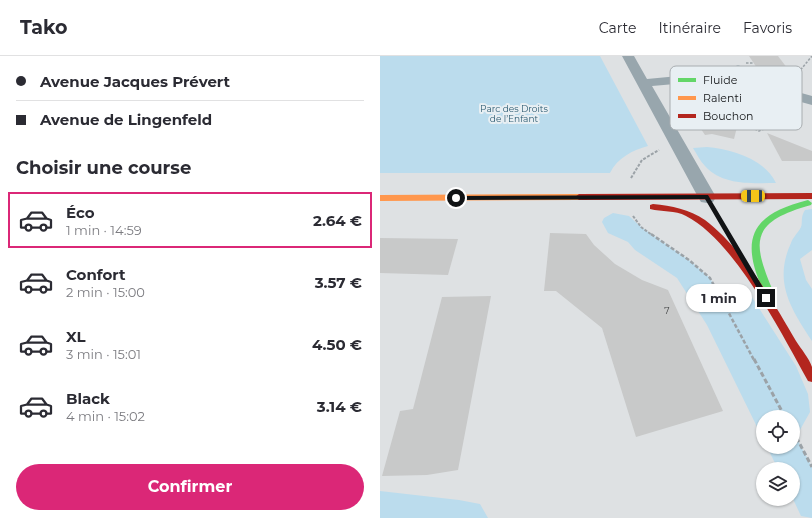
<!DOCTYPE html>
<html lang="fr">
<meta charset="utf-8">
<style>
:root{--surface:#fff;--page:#f7f7f7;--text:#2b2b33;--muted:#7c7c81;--line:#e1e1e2;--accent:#db2777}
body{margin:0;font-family:Montserrat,sans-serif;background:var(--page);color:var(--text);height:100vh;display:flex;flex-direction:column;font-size:15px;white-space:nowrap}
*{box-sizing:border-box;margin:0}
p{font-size:13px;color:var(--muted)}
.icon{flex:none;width:22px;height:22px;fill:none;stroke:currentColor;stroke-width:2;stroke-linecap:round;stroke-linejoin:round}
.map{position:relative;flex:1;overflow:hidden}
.sheet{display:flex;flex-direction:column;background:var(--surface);width:380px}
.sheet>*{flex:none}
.banner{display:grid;align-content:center;height:88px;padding:0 16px;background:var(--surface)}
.fabs{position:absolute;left:376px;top:354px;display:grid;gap:8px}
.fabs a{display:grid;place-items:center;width:44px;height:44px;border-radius:50%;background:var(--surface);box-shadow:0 1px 3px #0004;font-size:20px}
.end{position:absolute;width:18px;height:18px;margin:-9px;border:5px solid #111315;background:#fff;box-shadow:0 0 0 2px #fff}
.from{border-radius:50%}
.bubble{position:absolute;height:28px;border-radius:14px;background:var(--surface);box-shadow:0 1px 3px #0004;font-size:13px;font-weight:700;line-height:28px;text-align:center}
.car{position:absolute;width:12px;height:24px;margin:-12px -6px;border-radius:5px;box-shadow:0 0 3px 1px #0007;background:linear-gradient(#f5c518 24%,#345 0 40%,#f5c518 0 76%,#345 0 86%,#f5c518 0)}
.banner b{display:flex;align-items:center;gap:14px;height:38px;font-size:15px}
.banner b+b{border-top:1px solid var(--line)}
.banner i{width:10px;height:10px;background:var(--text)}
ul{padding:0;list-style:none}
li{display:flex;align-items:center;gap:12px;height:56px;margin:0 8px 6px;padding:0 8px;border:2px solid transparent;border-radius:0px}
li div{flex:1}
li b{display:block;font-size:15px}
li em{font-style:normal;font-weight:700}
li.on{border-color:var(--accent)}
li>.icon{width:36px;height:36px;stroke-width:1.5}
h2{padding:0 16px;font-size:18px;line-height:48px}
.action{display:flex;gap:8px;margin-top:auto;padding:8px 16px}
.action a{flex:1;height:46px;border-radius:24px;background:var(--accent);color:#fff;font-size:16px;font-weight:700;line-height:46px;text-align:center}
header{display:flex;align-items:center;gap:24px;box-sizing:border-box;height:56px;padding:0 20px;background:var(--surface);border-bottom:1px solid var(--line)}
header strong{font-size:19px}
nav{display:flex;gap:22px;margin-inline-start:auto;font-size:14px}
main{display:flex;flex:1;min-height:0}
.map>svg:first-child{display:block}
</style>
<header>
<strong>Tako</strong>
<nav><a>Carte</a><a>Itinéraire</a><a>Favoris</a></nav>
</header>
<main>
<section class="sheet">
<div class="banner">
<b><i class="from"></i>Avenue Jacques Prévert</b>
<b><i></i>Avenue de Lingenfeld</b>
</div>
<h2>Choisir une course</h2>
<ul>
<li class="on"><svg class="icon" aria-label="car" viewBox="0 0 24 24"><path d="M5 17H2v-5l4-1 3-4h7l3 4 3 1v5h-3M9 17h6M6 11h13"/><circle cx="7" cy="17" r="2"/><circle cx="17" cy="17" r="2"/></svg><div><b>Éco</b><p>1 min · 14:59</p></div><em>2.64 €</em></li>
<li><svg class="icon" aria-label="car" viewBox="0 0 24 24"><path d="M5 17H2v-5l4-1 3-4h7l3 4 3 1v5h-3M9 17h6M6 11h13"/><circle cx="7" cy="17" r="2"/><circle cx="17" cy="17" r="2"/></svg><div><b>Confort</b><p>2 min · 15:00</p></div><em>3.57 €</em></li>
<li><svg class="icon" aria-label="car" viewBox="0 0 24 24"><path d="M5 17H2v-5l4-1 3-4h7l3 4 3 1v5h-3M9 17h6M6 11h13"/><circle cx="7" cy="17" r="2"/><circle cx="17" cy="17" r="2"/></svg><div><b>XL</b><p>3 min · 15:01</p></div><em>4.50 €</em></li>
<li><svg class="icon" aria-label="car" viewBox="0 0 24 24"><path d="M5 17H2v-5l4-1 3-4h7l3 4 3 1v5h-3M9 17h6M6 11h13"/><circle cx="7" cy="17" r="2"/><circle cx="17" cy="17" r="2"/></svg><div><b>Black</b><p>4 min · 15:02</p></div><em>3.14 €</em></li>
</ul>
<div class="action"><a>Confirmer</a></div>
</section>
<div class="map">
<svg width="432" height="462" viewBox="0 0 432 462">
<rect width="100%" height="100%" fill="#dee1e3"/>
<g fill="#bbdced">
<path d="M 0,0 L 220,0 L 268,90 C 253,94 237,102 230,117 L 0,117 Z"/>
<path d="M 327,91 C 351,93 385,103 396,127 C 372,127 343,130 325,110 C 320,105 317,98 313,92 Z"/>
<path d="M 432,153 L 432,194 L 420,203 L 426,224 L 432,233 L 432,285 C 411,253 393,226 411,187 C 413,181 418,177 421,171 C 423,166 420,162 425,154 Z"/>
<path d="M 233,157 L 249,160 L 261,171 L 309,204 L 330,222 L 339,238 C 353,238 352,231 368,235 L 416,310 L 428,338 L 430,356 L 416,381 L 432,411 L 432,462 L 421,460 L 413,443 L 413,413 L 398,413 L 387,391 L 413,391 L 413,361 L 383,361 L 383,383 L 327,269 L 297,222 L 255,194 L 248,186 L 228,177 L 222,166 L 224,162 Z"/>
<polygon points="0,435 79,444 100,448 108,462 0,462"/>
</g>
<g fill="#c8c9c9">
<polygon points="369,0 398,0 420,29 381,18"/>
<polygon points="331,29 359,63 354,83 332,78 325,79 295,34"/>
<polygon points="387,77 432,95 432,105 402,105"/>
<polygon points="170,177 206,178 214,189 235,208 262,224 288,234 343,355 256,381 222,272 176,235 164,235"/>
<polygon points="0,182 78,183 68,219 0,217"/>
<polygon points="111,240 78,414 47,419 2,420 20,355 33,353 62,241"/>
</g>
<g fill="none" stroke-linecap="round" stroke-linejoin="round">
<g stroke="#9ba2a7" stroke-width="1.5" stroke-dasharray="2.5 1.5" stroke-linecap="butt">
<polyline points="366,7 374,7"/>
<polyline points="413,23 432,0"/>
<polygon points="376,62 387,65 390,71 379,75 368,70 367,64"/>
<polyline points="384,63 393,51"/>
</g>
<g stroke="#9ba2a7" stroke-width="2" stroke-dasharray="3 1.5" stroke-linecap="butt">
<polyline points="251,122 262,104 279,94"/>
<polyline points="253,160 261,171 272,179"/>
</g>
<polyline stroke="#9ba2a7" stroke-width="2.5" stroke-dasharray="4 2" stroke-linecap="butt" points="271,178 309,204 330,222 374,304"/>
<g stroke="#9ba2a7" stroke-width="3" stroke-dasharray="5 2.5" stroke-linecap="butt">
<polyline points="374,303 405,361"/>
<polyline points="413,375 432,411"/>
</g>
<polygon fill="#98a6ad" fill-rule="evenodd" points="242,0 254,0 267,23 341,16 354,18 432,40 432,49 341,24 272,30 336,141 333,146 327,147 321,146 318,141"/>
<path fill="#63d668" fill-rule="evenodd" d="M 428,144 L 432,147 L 431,149 C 366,167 373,188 396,242 L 394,245 L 391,246 L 388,245 C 361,190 363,160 428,144 Z"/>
<polygon fill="#ff974d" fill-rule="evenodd" points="199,138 203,141 199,144 0,145 0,139"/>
<g fill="#b3261e" fill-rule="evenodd">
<polygon points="432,137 432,143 199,144 195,141 199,138"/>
<path d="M 273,148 C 292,150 309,153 325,164 C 362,192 393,245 416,285 C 421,293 429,302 432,311 C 432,315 432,322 432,326 L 428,325 C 402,278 354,184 306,160 C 295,154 282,156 270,153 L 270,149 Z"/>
</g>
</g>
<circle fill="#7c97a4" cx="358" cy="13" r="3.5"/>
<polygon fill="#111315" points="328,139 388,240 388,244 384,244 325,143 76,144 73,142 76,140"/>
<g text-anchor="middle" stroke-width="4" stroke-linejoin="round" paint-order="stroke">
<g font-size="9" fill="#2b5a70" stroke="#e8eff3">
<text x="134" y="56">Parc des Droits<tspan x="134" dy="10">de l’Enfant</tspan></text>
</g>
<g font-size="9" fill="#424445">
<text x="287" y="258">7</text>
</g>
</g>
<rect x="290" y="10" width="132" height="64" rx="6" fill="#e8eff3" stroke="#a8adb0" stroke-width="1"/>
<rect x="298" y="22" width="18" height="4" fill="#63d668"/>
<rect x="298" y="40" width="18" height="4" fill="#ff974d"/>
<rect x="298" y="58" width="18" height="4" fill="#b3261e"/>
<g font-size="11" fill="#111315">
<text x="323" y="28">Fluide</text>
<text x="323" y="46">Ralenti</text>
<text x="323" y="64">Bouchon</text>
</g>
</svg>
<div class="fabs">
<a><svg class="icon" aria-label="locate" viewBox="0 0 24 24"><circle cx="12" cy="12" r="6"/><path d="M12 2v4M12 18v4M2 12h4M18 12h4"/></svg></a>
<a><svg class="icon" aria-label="layers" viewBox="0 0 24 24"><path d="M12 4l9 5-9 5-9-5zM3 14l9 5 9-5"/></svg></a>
</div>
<i class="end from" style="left:76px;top:142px"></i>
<i class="end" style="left:386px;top:242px"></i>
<div class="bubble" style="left:306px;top:228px;width:66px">1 min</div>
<i class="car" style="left:373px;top:140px;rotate:270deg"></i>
</div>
</main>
